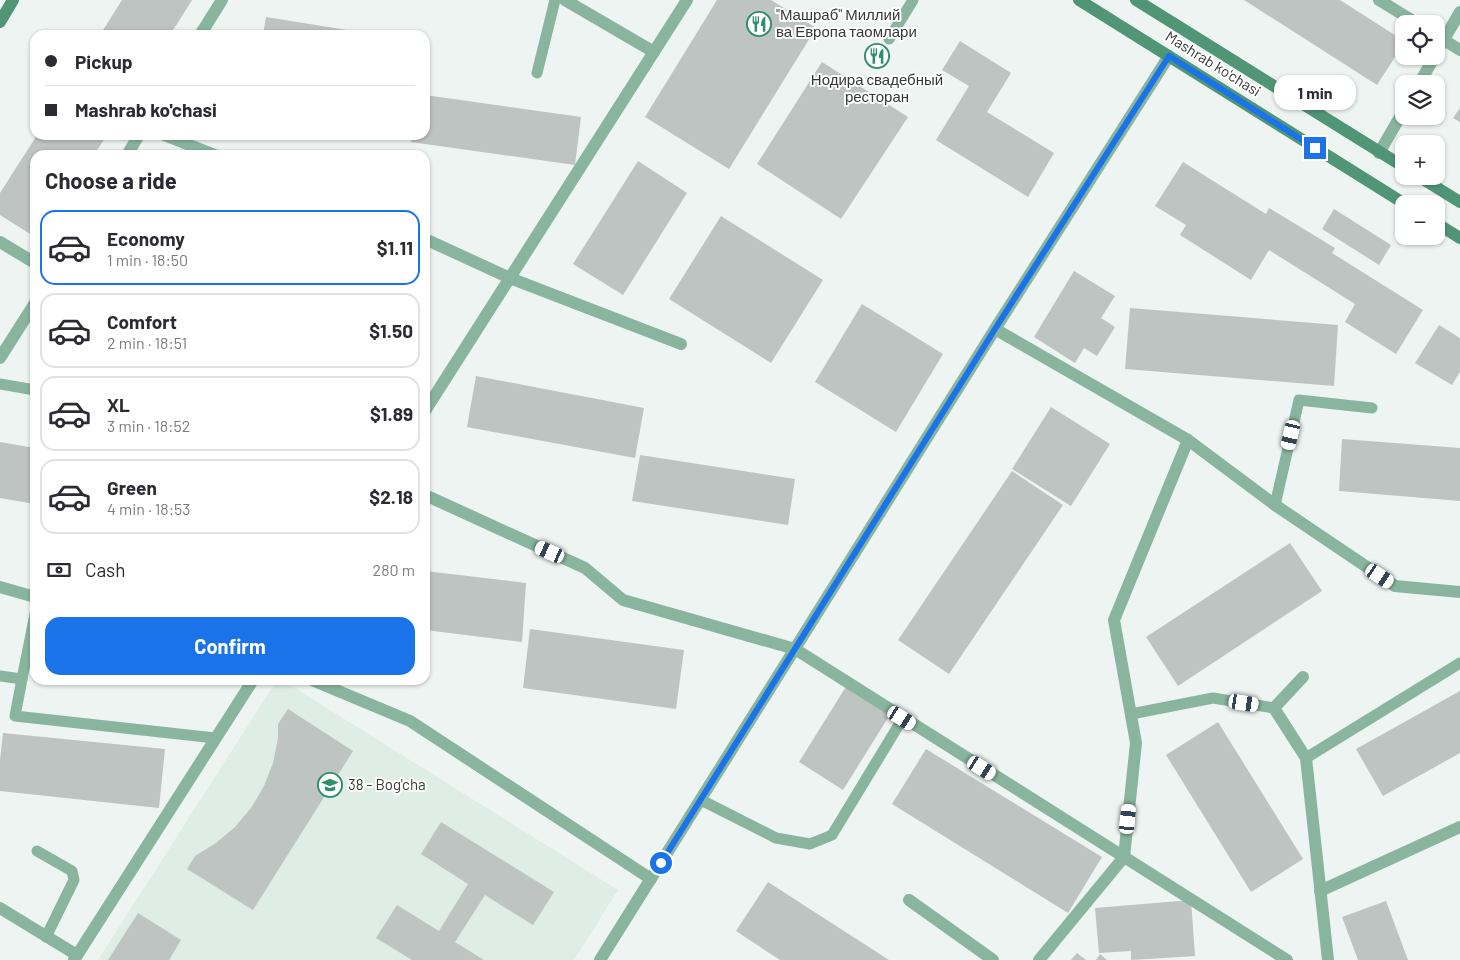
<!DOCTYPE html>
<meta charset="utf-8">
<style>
:root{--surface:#fff;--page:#f2f2f3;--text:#2b2b33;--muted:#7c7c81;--line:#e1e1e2;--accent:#1a73e8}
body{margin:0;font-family:Barlow,sans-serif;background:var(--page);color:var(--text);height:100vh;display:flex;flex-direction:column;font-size:19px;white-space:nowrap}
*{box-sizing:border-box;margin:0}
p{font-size:16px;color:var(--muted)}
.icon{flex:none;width:28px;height:28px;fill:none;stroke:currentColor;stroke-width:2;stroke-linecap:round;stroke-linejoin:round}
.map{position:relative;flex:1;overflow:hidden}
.side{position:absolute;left:30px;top:150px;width:400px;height:535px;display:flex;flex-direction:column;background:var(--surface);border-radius:15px;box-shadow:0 1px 4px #0004}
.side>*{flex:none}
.hud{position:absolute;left:30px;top:30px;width:400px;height:110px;border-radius:15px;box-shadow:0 1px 4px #0004;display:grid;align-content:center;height:110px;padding:0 15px;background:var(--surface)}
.fabs{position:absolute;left:1395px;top:15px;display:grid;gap:10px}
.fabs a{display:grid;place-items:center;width:50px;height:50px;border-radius:10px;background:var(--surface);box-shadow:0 1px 4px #0004;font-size:25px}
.end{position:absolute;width:22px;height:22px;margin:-11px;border:6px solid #1a73e8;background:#fff;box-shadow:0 0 0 2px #fff}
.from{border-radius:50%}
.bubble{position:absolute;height:35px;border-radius:15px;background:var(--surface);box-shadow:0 1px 4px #0004;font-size:16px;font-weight:700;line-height:35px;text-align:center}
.car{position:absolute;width:15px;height:30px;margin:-15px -8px;border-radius:6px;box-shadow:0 0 4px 1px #0007;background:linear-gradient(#fff 24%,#345 0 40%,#fff 0 76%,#345 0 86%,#fff 0)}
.hud b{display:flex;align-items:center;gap:18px;height:48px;font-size:19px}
.hud b+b{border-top:1px solid var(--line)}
.hud i{width:12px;height:12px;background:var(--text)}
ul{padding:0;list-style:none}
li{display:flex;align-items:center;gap:15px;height:75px;margin:0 10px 8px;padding:0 5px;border:2px solid var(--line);border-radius:15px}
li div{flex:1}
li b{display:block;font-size:19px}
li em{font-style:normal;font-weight:700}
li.selected{border-color:var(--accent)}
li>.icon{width:45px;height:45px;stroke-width:1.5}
h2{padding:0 15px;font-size:22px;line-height:60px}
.pay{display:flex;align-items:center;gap:12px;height:55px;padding:0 15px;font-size:19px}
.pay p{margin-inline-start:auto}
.primary-button{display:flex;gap:10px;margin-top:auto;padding:10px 15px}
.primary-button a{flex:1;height:58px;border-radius:15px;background:var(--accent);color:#fff;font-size:20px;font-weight:700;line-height:58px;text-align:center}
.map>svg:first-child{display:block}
</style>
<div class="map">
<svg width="1460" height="960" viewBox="0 0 1460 960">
<rect width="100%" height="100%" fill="#eef4f1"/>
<polygon fill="#deede5" points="277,680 282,680 618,890 574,960 98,960"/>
<g fill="#bec4c1">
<polygon points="122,0 192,0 170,35 100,35"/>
<polygon points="717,0 771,0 816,28 729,169 645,117"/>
<polygon points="1244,0 1340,0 1404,41 1404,43 1377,85"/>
<polygon points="266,17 372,34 372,35 263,35"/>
<polygon points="960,41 1011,73 987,112 1054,153 1028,197 936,140 969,86 942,70"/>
<polygon points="822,62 908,117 841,219 757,164"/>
<polygon points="425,95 581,117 575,165 411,142 412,135 425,135"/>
<polygon points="1460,108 1460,122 1453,118"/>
<polygon points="37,135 107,135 94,155 35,155 35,237 0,215 0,193"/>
<polygon points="638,161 687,193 623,295 573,264"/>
<polygon points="1183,162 1266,214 1269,208 1335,248 1332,253 1423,310 1396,354 1345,322 1355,304 1269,250 1251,280 1180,235 1186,225 1155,206"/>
<polygon points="1334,209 1391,245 1379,265 1322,229"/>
<polygon points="721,216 823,280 771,363 669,299"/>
<polygon points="1074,271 1115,296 1101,318 1115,327 1097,356 1084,348 1075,363 1034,337"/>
<polygon points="862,304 943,354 896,432 815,382"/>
<polygon points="1130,308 1338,325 1334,386 1125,369"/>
<polygon points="1439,325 1460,338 1460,372 1452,385 1415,363"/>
<polygon points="476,376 644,408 635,458 467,427"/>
<polygon points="1051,407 1110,444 1071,506 1012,469"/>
<polygon points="1342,439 1460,448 1460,501 1339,491"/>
<polygon points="0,442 35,448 35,504 0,498"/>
<polygon points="640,455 795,479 788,525 632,501"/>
<polygon points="1012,471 1063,505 949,674 898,640"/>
<polygon points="1290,543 1322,591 1178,686 1146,637"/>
<polygon points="425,571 526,583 522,642 425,630"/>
<polygon points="530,629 684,650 676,709 523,688"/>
<polygon points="847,685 891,713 843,790 799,762"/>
<polygon points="1460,691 1460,753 1383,796 1356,749"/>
<polygon points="288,709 353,751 253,910 187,869 195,856 216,843 235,827 251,808 264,786 273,763 278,738 278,724"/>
<polygon points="1218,722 1303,859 1251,892 1166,755"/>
<polygon points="3,733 165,749 159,808 0,791 0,760"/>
<polygon points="926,749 1102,857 1068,913 892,804"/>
<polygon points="441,822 554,892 533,925 485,895 455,942 484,960 412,960 376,938 397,905 439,931 468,884 421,854"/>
<polygon points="768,882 889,960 780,960 736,931"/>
<polygon points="1191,900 1195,956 1131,960 1131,951 1099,953 1095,908"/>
<polygon points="1386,901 1408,960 1358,960 1342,917"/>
<polygon points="138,913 181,940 169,960 108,960"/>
<polygon points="1077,953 1086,960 1071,960"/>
<polygon points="1100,954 1107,960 1096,960"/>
</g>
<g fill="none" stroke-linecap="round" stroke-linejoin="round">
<g stroke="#89b59e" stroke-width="11">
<polyline points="889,39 913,0"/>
<polyline points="537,73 555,0"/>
<polyline points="0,384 35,390"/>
<polyline points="1275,505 1299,400 1372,408"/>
<polyline points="0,676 22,679 15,716 215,738"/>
<polyline points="22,679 35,614"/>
<polyline points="1131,714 1213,698 1274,708"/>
<polyline points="1306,758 1460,663"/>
<polyline points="701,800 776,838 810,844 832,835 903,718"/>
<polyline points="37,851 72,871 74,880 46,937"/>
</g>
<g stroke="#89b59e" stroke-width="12">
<polyline points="565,0 654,52"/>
<polyline points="1379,0 1418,24"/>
<polyline points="200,35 222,0"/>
<polyline points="1436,35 1460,50"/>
<polyline points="1436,53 1460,12"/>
<polyline points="1419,84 1435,56"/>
<polyline points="164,135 215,155"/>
<polyline points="1379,153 1404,110"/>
<polyline points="127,155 139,135"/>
<polyline points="425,239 510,278 681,344"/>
<polyline points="0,242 35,263"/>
<polyline points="995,329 1188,440 1114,620 1136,743 1124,857 1039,960"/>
<polyline points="0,358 35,303"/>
<polyline points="425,411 687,0"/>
<polyline points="1188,440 1275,505 1395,586 1460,592"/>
<polyline points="425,495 585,568 623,600 795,649 1287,960"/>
<polyline points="0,587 35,597"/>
<polyline points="1303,677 1274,708 1306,758 1328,960"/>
<polyline points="312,680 410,721 651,879"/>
<polyline points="1320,891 1460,827"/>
<polyline points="909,900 993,960"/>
<polyline points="0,908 77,955"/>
<polyline points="74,960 253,680"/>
<polyline points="600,960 995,329 1169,56"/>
</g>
<g stroke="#509576" stroke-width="12">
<polyline points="1079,0 1405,204"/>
<polyline points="1136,0 1404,167"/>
<polyline points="0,22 13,0"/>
<polyline points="1418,176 1460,202"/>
<polyline points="1436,223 1460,238"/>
</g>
</g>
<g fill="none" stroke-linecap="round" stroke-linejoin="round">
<polyline stroke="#1a73e8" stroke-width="6" points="661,863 995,329 1169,56 1315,148"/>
</g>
<defs>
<symbol id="restaurant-ring" viewBox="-11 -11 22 22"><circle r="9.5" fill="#fff" stroke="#2e8f68" stroke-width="1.5"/><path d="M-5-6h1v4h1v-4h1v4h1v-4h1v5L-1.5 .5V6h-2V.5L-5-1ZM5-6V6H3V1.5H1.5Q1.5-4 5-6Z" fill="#2e8f68"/></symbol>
<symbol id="school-ring" viewBox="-11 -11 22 22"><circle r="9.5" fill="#fff" stroke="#2e8f68" stroke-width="1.5"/><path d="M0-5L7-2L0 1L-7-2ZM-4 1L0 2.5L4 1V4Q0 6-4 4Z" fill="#2e8f68"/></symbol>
</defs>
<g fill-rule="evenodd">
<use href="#restaurant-ring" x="745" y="10" width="28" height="28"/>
<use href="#restaurant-ring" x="863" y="42" width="28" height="28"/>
<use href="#school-ring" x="316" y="771" width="28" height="28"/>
</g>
<g text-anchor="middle" stroke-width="4" stroke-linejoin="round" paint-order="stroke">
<g font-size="15" fill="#363937" stroke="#fff" text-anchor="start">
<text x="776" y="20">"Машраб" Миллий<tspan x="776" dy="17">ва Европа таомлари</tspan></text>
<text x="877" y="85" text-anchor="middle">Нодира свадебный<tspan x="877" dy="17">ресторан</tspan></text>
<text x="348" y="790">38 - Bog'cha</text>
</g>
<g font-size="15" fill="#363937" stroke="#fff">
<text transform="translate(1213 64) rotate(32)" y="5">Mashrab ko'chasi</text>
</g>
</g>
</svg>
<div class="fabs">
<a><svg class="icon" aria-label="locate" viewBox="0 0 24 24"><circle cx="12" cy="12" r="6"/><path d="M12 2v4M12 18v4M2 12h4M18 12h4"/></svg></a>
<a><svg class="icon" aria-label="layers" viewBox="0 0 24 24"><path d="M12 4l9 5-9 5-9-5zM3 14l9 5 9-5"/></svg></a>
<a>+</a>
<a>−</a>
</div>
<i class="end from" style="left:661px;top:863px"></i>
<i class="end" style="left:1315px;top:148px"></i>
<div class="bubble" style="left:1274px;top:75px;width:82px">1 min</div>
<i class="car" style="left:1291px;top:435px;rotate:193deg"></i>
<i class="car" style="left:550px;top:552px;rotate:294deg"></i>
<i class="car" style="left:1380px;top:576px;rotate:124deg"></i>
<i class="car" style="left:1244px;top:703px;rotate:99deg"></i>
<i class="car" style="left:902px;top:718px;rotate:122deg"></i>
<i class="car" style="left:982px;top:768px;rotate:122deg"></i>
<i class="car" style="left:1128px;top:819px;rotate:6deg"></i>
<div class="hud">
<b><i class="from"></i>Pickup</b>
<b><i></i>Mashrab ko'chasi</b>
</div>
<section class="side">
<h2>Choose a ride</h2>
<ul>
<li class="selected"><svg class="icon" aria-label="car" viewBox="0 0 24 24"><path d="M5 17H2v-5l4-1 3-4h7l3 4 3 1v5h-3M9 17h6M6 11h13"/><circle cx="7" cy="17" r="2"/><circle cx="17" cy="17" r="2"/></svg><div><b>Economy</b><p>1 min · 18:50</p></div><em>$1.11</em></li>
<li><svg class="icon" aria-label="car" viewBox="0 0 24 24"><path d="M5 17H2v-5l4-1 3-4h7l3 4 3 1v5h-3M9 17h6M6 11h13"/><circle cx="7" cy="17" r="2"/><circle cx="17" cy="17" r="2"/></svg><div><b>Comfort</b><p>2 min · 18:51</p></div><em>$1.50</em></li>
<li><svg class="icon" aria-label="car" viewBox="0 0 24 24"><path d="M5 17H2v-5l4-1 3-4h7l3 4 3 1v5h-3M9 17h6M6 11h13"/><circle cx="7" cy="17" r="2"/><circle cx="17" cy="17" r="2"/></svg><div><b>XL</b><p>3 min · 18:52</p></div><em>$1.89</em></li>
<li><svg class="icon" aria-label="car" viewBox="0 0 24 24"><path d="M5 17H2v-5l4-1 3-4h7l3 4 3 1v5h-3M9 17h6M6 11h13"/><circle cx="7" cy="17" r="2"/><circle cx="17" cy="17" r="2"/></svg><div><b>Green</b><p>4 min · 18:53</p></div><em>$2.18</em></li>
</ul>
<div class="pay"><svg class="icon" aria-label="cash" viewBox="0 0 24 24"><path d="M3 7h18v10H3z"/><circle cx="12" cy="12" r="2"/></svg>Cash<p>280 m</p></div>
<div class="primary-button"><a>Confirm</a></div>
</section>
</div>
